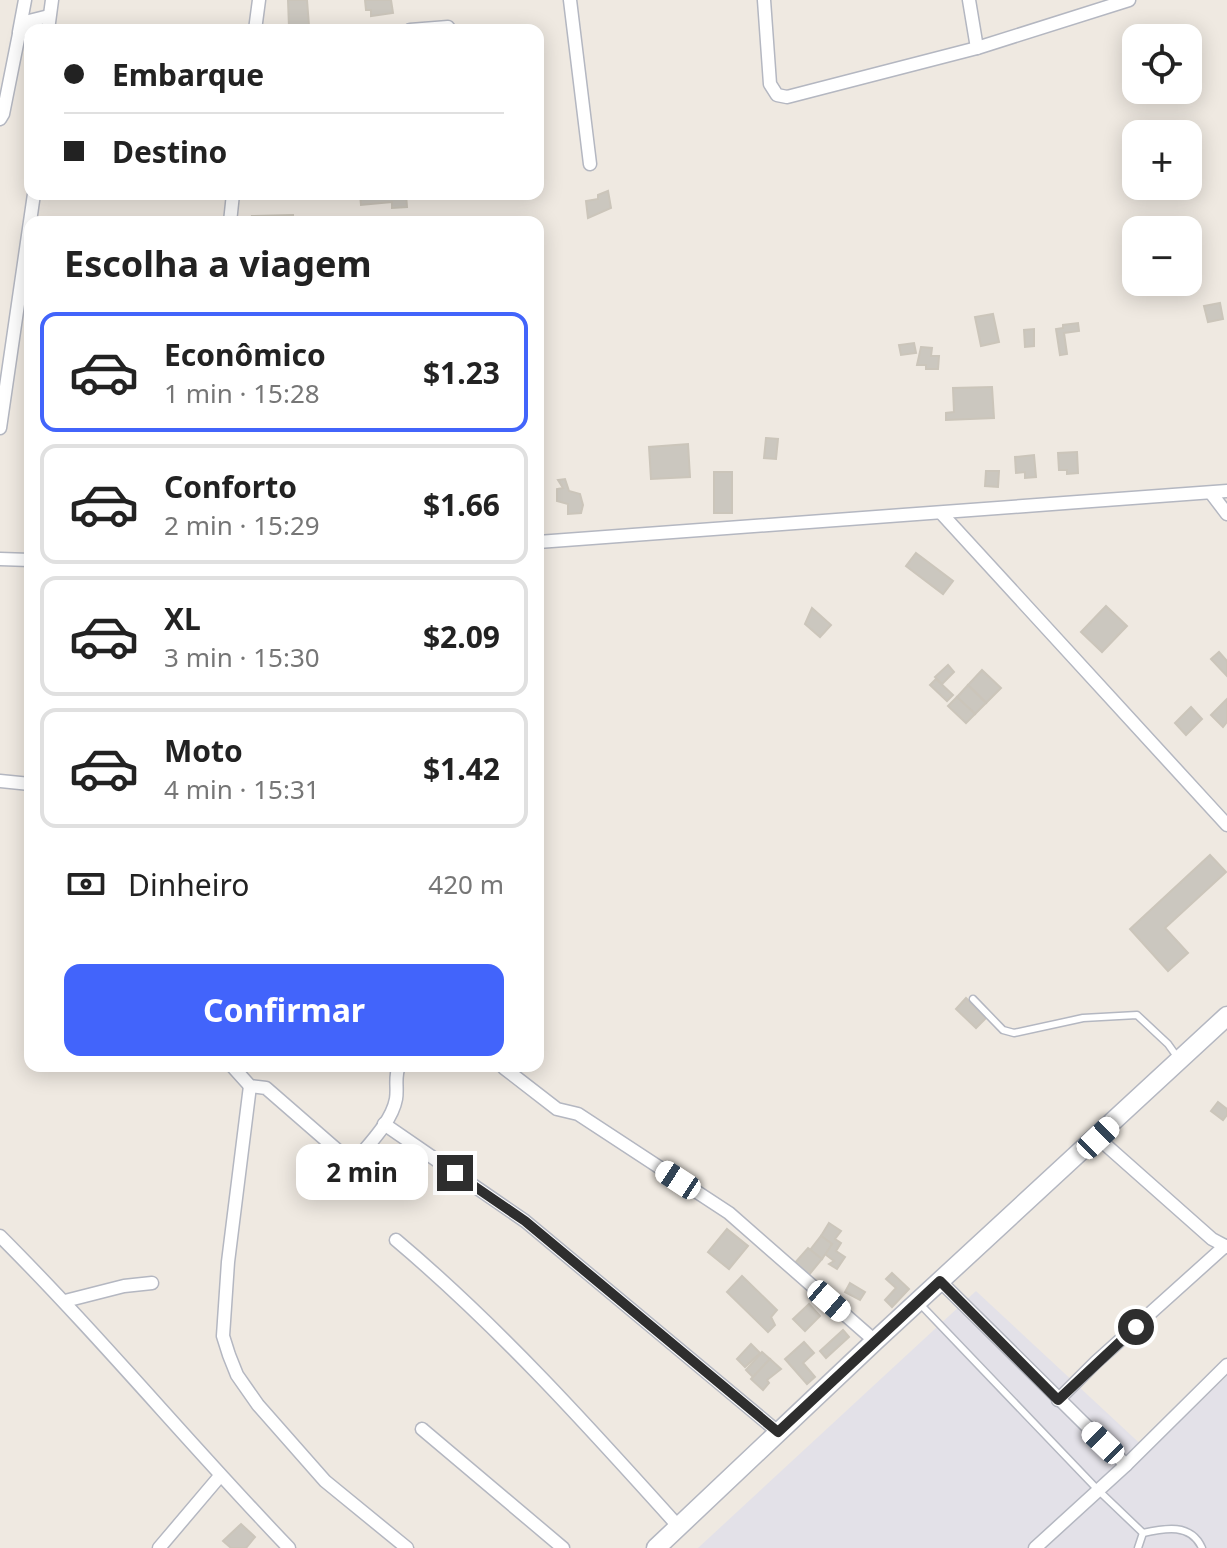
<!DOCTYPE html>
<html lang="pt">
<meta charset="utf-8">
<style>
:root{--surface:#fff;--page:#f6f6f6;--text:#222;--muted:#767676;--line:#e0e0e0;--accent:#4264fb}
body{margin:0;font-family:"Noto Sans",sans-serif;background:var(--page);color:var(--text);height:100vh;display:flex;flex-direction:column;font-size:30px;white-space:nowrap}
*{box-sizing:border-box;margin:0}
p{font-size:26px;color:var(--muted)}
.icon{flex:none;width:44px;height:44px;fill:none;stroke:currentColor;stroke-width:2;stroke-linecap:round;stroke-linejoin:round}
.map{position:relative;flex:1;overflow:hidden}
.sheet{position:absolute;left:24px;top:216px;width:520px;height:856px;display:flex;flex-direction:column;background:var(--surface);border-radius:16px;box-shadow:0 4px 20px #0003}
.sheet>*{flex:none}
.hud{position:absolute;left:24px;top:24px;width:520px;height:176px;border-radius:16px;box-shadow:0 4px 20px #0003;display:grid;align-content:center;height:176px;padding:0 40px;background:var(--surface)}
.controls{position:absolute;left:1122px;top:24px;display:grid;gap:16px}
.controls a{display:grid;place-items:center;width:80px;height:80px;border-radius:16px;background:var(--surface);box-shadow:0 4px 20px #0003;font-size:40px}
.end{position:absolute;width:36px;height:36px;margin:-18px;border:10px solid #2e2e2e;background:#fff;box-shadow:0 0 0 4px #fff}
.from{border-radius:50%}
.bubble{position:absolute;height:56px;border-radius:16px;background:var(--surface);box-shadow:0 4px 20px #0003;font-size:26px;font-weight:700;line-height:56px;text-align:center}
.car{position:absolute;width:24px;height:48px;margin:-24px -12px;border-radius:10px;box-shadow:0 0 6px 2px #0007;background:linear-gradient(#fff 24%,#345 0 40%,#fff 0 76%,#345 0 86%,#fff 0)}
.hud b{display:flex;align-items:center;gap:28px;height:76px;font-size:30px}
.hud b+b{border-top:2px solid var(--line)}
.hud i{width:20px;height:20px;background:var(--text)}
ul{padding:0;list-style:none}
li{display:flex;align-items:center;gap:24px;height:120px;margin:0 16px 12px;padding:0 24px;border:4px solid var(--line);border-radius:16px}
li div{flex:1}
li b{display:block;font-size:30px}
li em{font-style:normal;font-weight:700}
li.active{border-color:var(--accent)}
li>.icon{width:72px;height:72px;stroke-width:1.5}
h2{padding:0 40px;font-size:36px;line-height:96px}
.pay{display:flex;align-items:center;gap:20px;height:88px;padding:0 40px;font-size:30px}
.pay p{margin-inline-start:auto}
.primary-button{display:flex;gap:16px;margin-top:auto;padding:16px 40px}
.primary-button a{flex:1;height:92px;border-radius:16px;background:var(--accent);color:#fff;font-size:32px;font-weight:700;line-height:92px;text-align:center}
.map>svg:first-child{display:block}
</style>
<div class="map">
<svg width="1227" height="1548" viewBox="0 0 1227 1548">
<rect width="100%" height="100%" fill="#efe9e1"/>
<polygon fill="#e3e1e8" points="976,1291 1148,1451 1227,1376 1227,1548 698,1548"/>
<g fill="#cbc7bf" stroke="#cbc5ba" stroke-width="2">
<polygon points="288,0 307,0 309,26 289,27"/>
<polygon points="365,0 391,0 393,13 371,16 371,10 366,10"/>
<polygon points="608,191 611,208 588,218 586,201 598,199 598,195"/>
<polygon points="360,194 406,194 407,207 392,208 392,202 361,205"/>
<polygon points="293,215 293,222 253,222 252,216"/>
<polygon points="1220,303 1223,319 1208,322 1204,306"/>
<polygon points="993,314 999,342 981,346 975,317"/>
<polygon points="1078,323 1079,331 1064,333 1067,354 1060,355 1056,329 1063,328 1063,325"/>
<polygon points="1034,329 1034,346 1025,347 1024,330"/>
<polygon points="914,343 916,353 901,355 899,345"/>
<polygon points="921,347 932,348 931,356 939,356 938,369 926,369 926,365 917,365"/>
<polygon points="992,387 994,418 946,420 946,413 954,412 953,388"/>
<polygon points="766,438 778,439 776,459 764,458"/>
<polygon points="688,444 690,477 651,479 649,447"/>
<polygon points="1077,452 1078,473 1067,474 1067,470 1059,470 1058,453"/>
<polygon points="1034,455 1036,477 1025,478 1025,472 1016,473 1015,457"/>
<polygon points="986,471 999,471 998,487 985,486"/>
<rect x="714" y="472" width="18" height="41"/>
<polygon points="565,479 569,491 580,494 583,505 581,513 568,514 568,504 557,501 557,489 563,488 558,480"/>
<polygon points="916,553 953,581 943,594 906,566"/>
<polygon points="1106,606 1127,626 1102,652 1081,632"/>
<polygon points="812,608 831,625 820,637 805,624"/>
<polygon points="1219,652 1227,661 1227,676 1211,659"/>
<polygon points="948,665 954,672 942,684 935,677"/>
<polygon points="982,670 1001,688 986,703 968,685"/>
<polygon points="936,679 953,695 947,701 930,685"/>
<polygon points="968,685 986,703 975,714 957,697"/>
<polygon points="957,697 975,714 966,723 948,706"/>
<polygon points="1227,699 1227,722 1223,727 1211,715"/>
<polygon points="1191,707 1202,719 1186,735 1175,723"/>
<polygon points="1210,855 1226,872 1165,928 1188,953 1168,971 1130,929"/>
<polygon points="966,998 986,1018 976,1028 956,1009"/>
<polygon points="1218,1102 1227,1109 1227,1115 1223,1120 1211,1111"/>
<polygon points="829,1223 841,1231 835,1239 841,1243 836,1251 845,1257 837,1269 829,1264 834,1261 825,1254 832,1244 821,1236"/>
<polygon points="727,1229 748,1246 729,1269 708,1252"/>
<polygon points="821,1236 832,1244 822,1259 810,1250"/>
<polygon points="808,1248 822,1259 808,1276 794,1264"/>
<polygon points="892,1273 909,1289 892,1307 885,1300 896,1288 886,1279"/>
<polygon points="742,1276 777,1310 771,1317 775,1325 768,1332 727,1292"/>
<polygon points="850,1283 865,1292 860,1300 845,1292"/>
<polygon points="809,1304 820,1316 805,1331 793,1319"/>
<polygon points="843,1330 849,1337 826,1358 820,1351"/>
<polygon points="804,1342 814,1353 803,1363 815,1377 807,1384 785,1359"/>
<polygon points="751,1344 760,1353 745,1367 737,1359"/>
<polygon points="762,1352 770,1359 753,1377 746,1370"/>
<polygon points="770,1359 781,1369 767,1380 769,1383 763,1390 751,1379"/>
<polygon points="241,1524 255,1537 246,1548 231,1548 223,1541"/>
</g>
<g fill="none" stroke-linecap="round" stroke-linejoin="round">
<defs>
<g id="service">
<polyline points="973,999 1003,1030 1014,1033 1083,1018 1137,1015 1168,1044 1178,1058"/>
<polyline points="920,1304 1098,1490 1143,1533"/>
<path d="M 1143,1533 C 1165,1528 1191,1523 1202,1548"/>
<polyline points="1138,1548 1143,1533"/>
</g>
<g id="minor">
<polyline points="570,0 590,164"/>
<polyline points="764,0 770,84 777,95 787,97 977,48 1129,0"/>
<polyline points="969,0 977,48"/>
<polyline points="48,30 52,0"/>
<polyline points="255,30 259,0"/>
<polyline points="410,30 448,27"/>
<polyline points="19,32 25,0"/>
<polyline points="0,119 3,114 19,34 29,21 49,16"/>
<polyline points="230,222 233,194"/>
<polyline points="0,428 34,194"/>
<polyline points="1211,493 1227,514"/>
<polyline points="942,514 1227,825"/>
<polyline points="538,542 1227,491"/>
<polyline points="0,559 30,560"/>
<polyline points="0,781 30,784"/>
<path d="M 232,1066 L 250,1086 L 266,1088 L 351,1162 L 356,1160 C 370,1143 392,1121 396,1099 C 398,1087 394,1078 399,1066"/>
<polyline points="504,1068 557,1109 578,1114 729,1213 875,1341"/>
<polyline points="250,1086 228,1262 223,1336 229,1355 237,1375 258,1405 325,1481 407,1548"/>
<polyline points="384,1124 525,1221 778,1432"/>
<polyline points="1098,1138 1212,1239 1227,1247"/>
<path d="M 0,1236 C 100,1336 191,1446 289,1548"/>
<path d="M 396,1240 C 498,1326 589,1427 678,1526"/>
<polyline points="940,1281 1126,1465 1227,1365"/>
<polyline points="65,1301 124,1286 152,1283"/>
<polyline points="1058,1400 1096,1362 1225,1246"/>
<polyline points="422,1429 563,1548"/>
<polyline points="159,1548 220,1476"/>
<polyline points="1035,1548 1126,1465"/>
</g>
<polyline id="secondary" points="656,1548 875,1341 1227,1016"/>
</defs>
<use href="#service" stroke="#b4b7c1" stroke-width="9"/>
<use href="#minor" stroke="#b4b7c1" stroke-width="15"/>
<use href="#secondary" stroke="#b4b7c1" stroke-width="21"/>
<use href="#service" stroke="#fff" stroke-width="6"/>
<use href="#minor" stroke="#fff" stroke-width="12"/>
<use href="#secondary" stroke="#fff" stroke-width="18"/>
</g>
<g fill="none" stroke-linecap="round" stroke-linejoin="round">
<polyline stroke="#2e2e2e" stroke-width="10" points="455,1173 525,1221 778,1432 940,1281 1058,1400 1136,1327"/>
</g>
</svg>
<div class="controls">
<a><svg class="icon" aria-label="locate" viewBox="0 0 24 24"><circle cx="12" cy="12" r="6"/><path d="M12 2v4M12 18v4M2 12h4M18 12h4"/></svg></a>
<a>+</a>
<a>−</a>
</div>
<i class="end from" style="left:1136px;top:1327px"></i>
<i class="end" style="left:455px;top:1173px"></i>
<div class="bubble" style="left:296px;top:1144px;width:132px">2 min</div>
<i class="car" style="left:1098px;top:1138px;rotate:46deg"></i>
<i class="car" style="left:678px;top:1180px;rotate:303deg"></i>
<i class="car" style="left:829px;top:1301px;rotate:131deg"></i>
<i class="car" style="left:1103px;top:1443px;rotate:314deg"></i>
<div class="hud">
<b><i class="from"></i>Embarque</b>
<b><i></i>Destino</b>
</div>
<section class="sheet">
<h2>Escolha a viagem</h2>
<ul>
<li class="active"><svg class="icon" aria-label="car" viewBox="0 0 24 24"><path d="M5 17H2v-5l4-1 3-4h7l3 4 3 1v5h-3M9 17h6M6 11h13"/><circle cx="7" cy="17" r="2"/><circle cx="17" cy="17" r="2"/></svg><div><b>Econômico</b><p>1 min · 15:28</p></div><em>$1.23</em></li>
<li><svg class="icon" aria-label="car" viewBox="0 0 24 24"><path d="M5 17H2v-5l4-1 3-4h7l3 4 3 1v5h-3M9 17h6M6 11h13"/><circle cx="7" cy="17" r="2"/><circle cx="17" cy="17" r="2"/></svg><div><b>Conforto</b><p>2 min · 15:29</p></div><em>$1.66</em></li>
<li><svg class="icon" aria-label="car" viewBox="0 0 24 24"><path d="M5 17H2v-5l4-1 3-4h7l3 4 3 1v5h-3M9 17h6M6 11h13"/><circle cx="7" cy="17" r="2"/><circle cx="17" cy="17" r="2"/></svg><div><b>XL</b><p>3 min · 15:30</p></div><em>$2.09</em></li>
<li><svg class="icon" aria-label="car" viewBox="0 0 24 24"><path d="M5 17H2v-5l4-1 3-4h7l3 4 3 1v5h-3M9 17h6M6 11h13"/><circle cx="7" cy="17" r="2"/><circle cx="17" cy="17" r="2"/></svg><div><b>Moto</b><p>4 min · 15:31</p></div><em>$1.42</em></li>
</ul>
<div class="pay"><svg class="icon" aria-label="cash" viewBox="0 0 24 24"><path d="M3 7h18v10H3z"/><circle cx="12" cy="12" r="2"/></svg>Dinheiro<p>420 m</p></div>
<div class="primary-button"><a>Confirmar</a></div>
</section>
</div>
